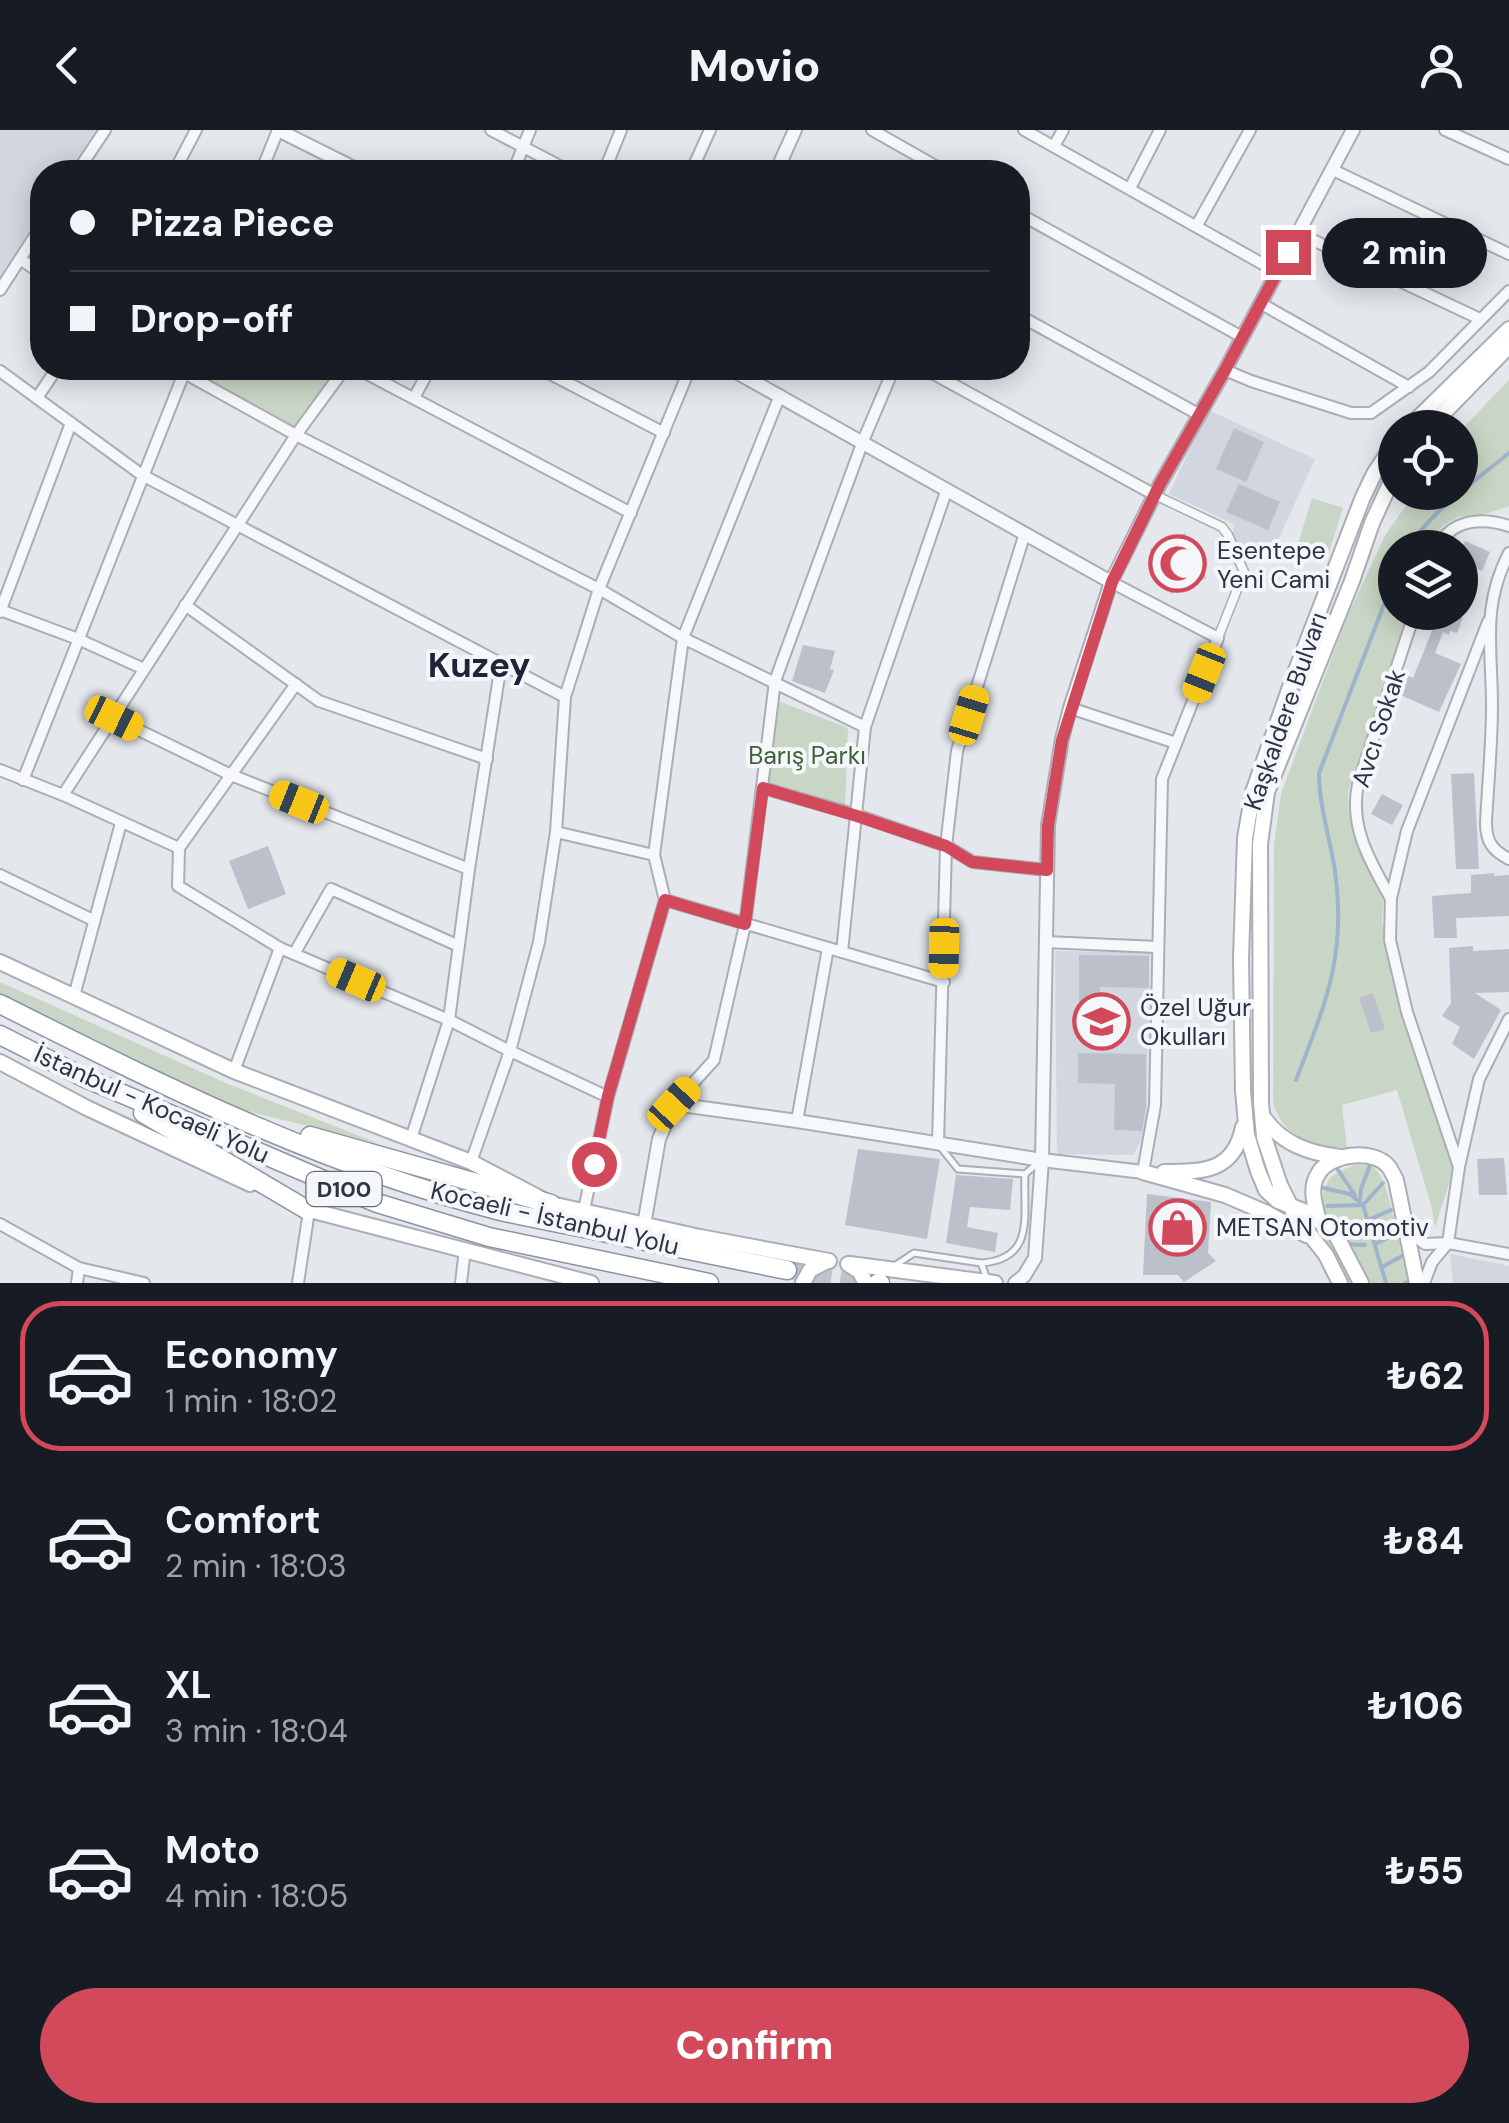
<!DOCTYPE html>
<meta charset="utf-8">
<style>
:root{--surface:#171b24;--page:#20242c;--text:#f1f3f6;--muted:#9ea1a6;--line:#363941;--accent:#d1495b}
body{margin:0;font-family:"DM Sans",sans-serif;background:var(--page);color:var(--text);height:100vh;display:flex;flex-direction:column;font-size:38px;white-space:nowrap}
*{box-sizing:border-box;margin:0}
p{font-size:32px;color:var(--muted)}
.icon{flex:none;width:55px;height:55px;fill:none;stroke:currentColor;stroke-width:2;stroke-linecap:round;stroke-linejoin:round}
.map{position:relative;height:1153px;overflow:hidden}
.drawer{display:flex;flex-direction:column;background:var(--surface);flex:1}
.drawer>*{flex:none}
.hud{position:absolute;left:30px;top:30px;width:1000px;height:220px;border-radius:40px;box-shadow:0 5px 25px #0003;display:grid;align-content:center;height:220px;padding:0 40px;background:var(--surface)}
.controls{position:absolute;left:1378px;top:280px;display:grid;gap:20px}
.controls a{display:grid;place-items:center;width:100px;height:100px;border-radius:50%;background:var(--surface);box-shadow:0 5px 25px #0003;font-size:50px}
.end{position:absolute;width:45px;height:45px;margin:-22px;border:12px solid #d1495b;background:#fff;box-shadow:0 0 0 5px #fff}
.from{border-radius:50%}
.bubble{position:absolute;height:70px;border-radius:35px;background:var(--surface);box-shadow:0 5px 25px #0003;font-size:32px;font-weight:800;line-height:70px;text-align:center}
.car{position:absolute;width:30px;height:60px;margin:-30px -15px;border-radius:12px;box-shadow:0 0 8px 2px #0007;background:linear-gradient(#f5c518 24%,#345 0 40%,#f5c518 0 76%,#345 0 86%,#f5c518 0)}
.hud b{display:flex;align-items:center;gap:35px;height:95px;font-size:38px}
.hud b+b{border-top:2px solid var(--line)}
.hud i{width:25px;height:25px;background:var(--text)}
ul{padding:18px 0 0;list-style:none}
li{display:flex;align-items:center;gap:30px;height:150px;margin:0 20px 15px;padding:0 20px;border:5px solid transparent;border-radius:40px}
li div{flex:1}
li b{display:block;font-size:38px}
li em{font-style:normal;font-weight:800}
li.active{border-color:var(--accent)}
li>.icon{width:90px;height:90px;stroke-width:1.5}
.action{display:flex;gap:20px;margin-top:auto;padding:20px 40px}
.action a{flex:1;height:115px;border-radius:60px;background:var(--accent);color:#fff;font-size:40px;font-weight:800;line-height:115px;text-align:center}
header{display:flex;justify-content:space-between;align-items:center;height:130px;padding:0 40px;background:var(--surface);font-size:45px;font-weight:800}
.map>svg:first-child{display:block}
</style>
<header><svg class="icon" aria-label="back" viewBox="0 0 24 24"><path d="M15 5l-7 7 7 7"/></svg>Movio<svg class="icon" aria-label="person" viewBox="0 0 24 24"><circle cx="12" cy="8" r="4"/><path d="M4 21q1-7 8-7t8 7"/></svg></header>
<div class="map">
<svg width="1509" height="1153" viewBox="0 0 1509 1153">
<rect width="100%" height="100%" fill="#e4e7ec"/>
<g fill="#d2d6de">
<polygon points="0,0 101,0 72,42 42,42 42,86 0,149"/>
<polygon points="1208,280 1315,329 1273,421 1267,419 1265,425 1236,412 1233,403 1234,394 1169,364"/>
<polygon points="1055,821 1150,822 1146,1001 1133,1025 1057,1024"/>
<polygon points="1450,1124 1509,1136 1509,1153 1453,1153"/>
</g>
<g fill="#c9d6c5">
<polygon points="197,238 323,238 326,239 328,250 295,298 195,243"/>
<path d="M 1509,250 L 1509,376 L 1482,385 L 1458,387 L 1441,397 L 1429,417 L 1395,418 L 1395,482 L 1409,483 L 1348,661 L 1349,684 L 1357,712 L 1384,765 L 1382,790 L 1387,824 L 1398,871 L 1454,1038 L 1435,1097 L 1431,1075 L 1397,960 L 1342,975 L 1347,1018 C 1336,1017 1323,1017 1312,1014 C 1294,1009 1277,990 1273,972 L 1274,714 L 1281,664 L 1346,489 L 1386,404 L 1415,363 L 1460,362 L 1460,301 Z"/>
<polygon points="1312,368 1343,378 1327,429 1296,420"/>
<polygon points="773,569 848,598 845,678 764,652"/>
<polygon points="0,852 228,954 380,1014 227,976 0,869"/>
<path d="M 1356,1035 C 1364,1035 1373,1034 1378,1042 C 1391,1060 1402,1128 1408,1153 L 1340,1153 L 1296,1087 L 1319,1090 C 1325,1057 1321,1045 1356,1035 Z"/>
</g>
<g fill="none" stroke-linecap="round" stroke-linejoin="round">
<g stroke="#9fb4cc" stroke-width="4">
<path d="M 1409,418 C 1426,385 1480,347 1509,323"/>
<path d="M 1296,950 C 1325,875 1347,825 1335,741 C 1330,708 1319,676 1319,643 L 1395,446"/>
<polyline points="1338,1040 1355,1065"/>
<polyline points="1324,1058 1350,1064 1363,1075 1386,1153"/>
<polyline points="1360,1069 1361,1059 1370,1035"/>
<polyline points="1327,1076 1363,1075 1383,1053"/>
<polyline points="1368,1090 1391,1080"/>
<polyline points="1333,1093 1358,1091"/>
<polyline points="1344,1114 1365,1115"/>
<polyline points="1375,1114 1396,1104"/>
<polyline points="1382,1137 1402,1126"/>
<polyline points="1405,1153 1408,1152"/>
</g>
</g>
<g fill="#bbc0ca">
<polygon points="1234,298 1264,312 1246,352 1216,339"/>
<polygon points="1239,354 1280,372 1268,400 1226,382"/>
<polygon points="1185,403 1206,448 1171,464 1150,419"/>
<polygon points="1465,411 1490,422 1482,441 1460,431 1460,422"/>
<polygon points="1438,482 1450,482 1463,487 1457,503 1450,501 1449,505 1443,502 1435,523 1461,534 1439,582 1398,564 1406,545 1413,548 1432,501 1431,501"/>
<polygon points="803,515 835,521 830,539 834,540 825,563 792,551"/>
<polygon points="1474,643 1479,739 1456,739 1451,644"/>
<polygon points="1382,664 1403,675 1392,695 1371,684"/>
<polygon points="268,716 286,764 248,779 229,731"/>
<polygon points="1494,743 1494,746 1509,745 1509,786 1456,788 1457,808 1434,808 1432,766 1471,763 1471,745"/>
<polygon points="1473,816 1473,821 1509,819 1509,862 1475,863 1501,880 1474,929 1452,914 1460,897 1442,886 1451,873 1449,818"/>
<polygon points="1079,825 1149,826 1149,858 1100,857 1100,889 1079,889"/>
<polygon points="1373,863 1385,899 1371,903 1359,868"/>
<polygon points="1078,923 1146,924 1146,977 1142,1001 1114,1000 1115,954 1078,953"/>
<polygon points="858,1019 940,1029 927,1109 845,1095"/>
<polygon points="1504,1028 1507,1065 1479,1065 1477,1029"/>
<polygon points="956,1045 1013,1049 1010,1080 970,1077 967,1097 998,1103 995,1122 946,1113"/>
<polygon points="1147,1064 1211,1072 1208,1123 1216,1131 1184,1152 1178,1145 1143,1145"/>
</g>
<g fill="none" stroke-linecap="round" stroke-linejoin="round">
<polyline stroke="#bfc3cb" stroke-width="18" stroke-dasharray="18 9" stroke-linecap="butt" points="787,1140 878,1153"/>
<defs>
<g id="service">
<polyline points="939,1015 958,1039 1025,1044 1038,1033"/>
<path d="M 981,1133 C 1036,1129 1023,1086 1025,1044"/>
<polyline points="894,1136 914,1123 981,1133 987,1149"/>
</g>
<polyline id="pedestrian" points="1155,365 1222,397 1228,405 1244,442 1218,508"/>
<g id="minor">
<polyline points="491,0 571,42"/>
<polyline points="872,0 946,42"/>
<polyline points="1024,0 1277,142"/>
<polyline points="1445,0 1509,29"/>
<polyline points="1054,16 1063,0"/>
<polyline points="1333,40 1509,124"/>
<polyline points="77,42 105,0"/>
<polyline points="174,42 196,0"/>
<polyline points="261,42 278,0"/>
<polyline points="513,42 530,0"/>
<polyline points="604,42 621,0"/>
<polyline points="691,42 710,0"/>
<polyline points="1130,58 1160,0"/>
<polyline points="1018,83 1242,207"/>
<polyline points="1197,95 1250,0"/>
<polyline points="1298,103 1480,189"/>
<polyline points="20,129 42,144"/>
<polyline points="0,160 42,95"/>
<polyline points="1260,173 1409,257"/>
<polyline points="1018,185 1198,284"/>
<polyline points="175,238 296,305 599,459 683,508 865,597"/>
<polyline points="356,238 631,383"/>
<polyline points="539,238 664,303"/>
<polyline points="923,238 1155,365"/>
<polyline points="1225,240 1251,251 1351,283 1371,283 1429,242 1509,161"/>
<polyline points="0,241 142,345 565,567"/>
<polyline points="37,268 57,238"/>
<polyline points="414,268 430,238"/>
<path d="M 1437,418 C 1451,389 1482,387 1509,396"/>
<path d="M 1509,423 C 1481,477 1492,518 1492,575 C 1492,614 1488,654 1486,692 C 1486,712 1492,720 1509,729"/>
<polyline points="1111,452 1218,508 1162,649 1155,975 1143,1042"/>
<polyline points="185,475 319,571 487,629"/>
<polyline points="0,480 78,509 144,539"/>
<polyline points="0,482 71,293"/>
<polyline points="296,554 179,718 178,756 280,818 449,890 510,921 608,967"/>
<polyline points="1070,578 1176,613"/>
<polyline points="114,588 231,645 469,739"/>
<polyline points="0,640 63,665 179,718"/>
<polyline points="23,650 186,238"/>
<polyline points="763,658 857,685 946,716 973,732 1047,740"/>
<polyline points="63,665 296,305 345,238"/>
<polyline points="556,702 654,725"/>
<polyline points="0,745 93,790"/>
<path d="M 1390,767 C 1370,731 1349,697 1358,654 L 1415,482"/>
<polyline points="665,770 944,852"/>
<polyline points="1046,812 1157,817"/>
<polyline points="842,822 865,597 947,359"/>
<polyline points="294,824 331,759 459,816"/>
<polyline points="74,866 121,693"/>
<polyline points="234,941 280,818"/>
<polyline points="674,974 714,930 745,795 775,551 863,311 894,238"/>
<polyline points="797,991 828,818"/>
<polyline points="411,1009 449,890 469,739 501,534"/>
<polyline points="938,1013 946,716 957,621 1025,403"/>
<polyline points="471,1032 510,921 539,812 556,702 565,567 599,459 690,238"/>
<polyline points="1459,1037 1407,882 1390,810 1391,768 1407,701 1488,492"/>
<polyline points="584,1080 608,967 665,770 654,725 683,508 780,265"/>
<polyline points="0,1094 79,1138 144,1153"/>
<polyline points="1410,1096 1417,1108 1425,1114 1448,1113 1509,1124"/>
<polyline points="1448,1113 1459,1037 1479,949 1509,889"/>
<polyline points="77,1153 79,1138"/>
<polyline points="298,1153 309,1081"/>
<polyline points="461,1153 465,1119"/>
<polyline points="1424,1153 1432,1132 1447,1114"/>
</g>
<g id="tertiary">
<polyline points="278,0 362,42"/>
<polyline points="776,42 795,0"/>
<polyline points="729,238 1111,452"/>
<polyline points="644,1095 659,1009 674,974 797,991 1042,1030 1048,695 1062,609 1070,578 1111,452 1160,354 1225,240 1353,0"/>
<polyline points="1015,1153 1024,1146 1035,1128 1042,1030 1143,1042"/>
</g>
<g id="secondary">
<polyline points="1408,298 1509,199"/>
<polyline points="1429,298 1509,216"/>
<polyline points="0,832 234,941 471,1032 551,1074 700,1107 829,1131"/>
<polyline points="0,932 87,978 250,1054"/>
<path d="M 1264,988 C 1282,1014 1309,1023 1340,1027"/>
<polyline points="1143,1042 1225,1065 1267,1083 1306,1105"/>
<path d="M 1164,1042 C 1203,1042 1234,1042 1243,997"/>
<polyline points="302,1078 591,1153"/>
<path d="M 1319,1091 C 1315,1076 1309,1058 1318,1044 C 1329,1024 1372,1018 1388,1036 C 1389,1037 1395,1048 1396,1050 L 1417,1153"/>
<polyline points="848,1134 859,1141 866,1153"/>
<polyline points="850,1134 995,1153"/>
<polyline points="803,1153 810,1140 827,1131"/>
<polyline points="1340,1153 1326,1125 1296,1087 1280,1055 1264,1007 1261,973 1260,714 1267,662 1352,451 1372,393 1395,343"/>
<polyline points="1361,1153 1334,1101 1309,1083 1278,1071 1266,1060 1258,1041 1247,1005 1243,961 1241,828 1245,708 1253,662 1295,543 1363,367 1374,344 1395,312"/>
</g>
<g id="trunk">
<path d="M 0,874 C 159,954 323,1036 497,1080 C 529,1088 562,1093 594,1100 C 658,1114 722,1127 787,1140"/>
<polyline points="0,905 83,947 377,1073 489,1107 709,1153"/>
<polyline points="143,983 309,1081"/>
<polyline points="310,1006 551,1074"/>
<polyline points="878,1153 880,1153"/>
</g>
</defs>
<use href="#service" stroke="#a9aeb7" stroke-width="9"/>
<use href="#pedestrian" stroke="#a9aeb7" stroke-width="11"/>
<use href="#minor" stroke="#a9aeb7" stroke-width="14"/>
<use href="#tertiary" stroke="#a9aeb7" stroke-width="16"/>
<use href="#secondary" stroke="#a9aeb7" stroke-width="18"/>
<use href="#trunk" stroke="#8b94a3" stroke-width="21"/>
<use href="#service" stroke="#f7f8fa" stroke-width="5"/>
<use href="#pedestrian" stroke="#f7f8fa" stroke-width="8"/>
<use href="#minor" stroke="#f7f8fa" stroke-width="10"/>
<use href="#tertiary" stroke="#f7f8fa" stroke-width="12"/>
<use href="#secondary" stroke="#fff" stroke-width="14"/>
<use href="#trunk" stroke="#fff" stroke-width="18"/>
</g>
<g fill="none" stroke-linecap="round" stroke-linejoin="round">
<polyline stroke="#d1495b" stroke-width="12" points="594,1034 608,966 665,770 745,794 763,658 857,686 946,716 972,732 1047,740 1048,696 1062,610 1112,452 1160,354 1225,240 1288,122"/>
</g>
<defs>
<symbol id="mosque-ring" viewBox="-11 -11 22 22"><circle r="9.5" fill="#f4f6f9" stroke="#d1495b" stroke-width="1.5"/><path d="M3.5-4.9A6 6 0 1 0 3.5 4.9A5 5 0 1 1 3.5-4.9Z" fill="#d1495b"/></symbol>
<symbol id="school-ring" viewBox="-11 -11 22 22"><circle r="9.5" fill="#f4f6f9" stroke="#d1495b" stroke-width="1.5"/><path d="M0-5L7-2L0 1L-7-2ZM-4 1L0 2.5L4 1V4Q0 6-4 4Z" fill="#d1495b"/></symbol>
<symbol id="shop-ring" viewBox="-11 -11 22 22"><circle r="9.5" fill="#f4f6f9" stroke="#d1495b" stroke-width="1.5"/><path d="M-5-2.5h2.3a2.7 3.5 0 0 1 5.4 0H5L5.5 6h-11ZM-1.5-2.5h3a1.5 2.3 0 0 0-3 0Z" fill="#d1495b"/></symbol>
</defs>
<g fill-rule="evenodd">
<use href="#mosque-ring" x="1146" y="402" width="63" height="63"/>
<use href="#school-ring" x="1070" y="860" width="63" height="63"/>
<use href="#shop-ring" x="1146" y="1066" width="63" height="63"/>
</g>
<g text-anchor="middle" stroke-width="8" stroke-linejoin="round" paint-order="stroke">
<rect fill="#f4f6f9" stroke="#676e7b" stroke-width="2.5" x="306.5" y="1042" width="75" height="34" rx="8"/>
<g font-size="22" font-weight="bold" fill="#2b3445">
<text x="344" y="1067">D100</text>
</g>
<g font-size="25" fill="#2b3445" stroke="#f4f6f9" text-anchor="start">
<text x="1217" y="429">Esentepe<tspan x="1217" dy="29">Yeni Cami</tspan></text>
<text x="1140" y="886">Özel Uğur<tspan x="1140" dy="29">Okulları</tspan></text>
<text x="1216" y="1106">METSAN Otomotiv</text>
</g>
<g font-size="25" fill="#2b3445" stroke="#f4f6f9">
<text transform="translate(1285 581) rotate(-71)" y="9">Kaşkaldere Bulvarı</text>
<text transform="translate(1378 598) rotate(-72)" y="9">Avcı Sokak</text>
<text transform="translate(152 974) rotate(24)" y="9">İstanbul - Kocaeli Yolu</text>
<text transform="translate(555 1088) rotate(13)" y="9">Kocaeli - İstanbul Yolu</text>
</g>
<g font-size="25" fill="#3f6138" stroke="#f4f6f9">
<text x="807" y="634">Barış Parkı</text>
</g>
<g font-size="35" font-weight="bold" fill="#1d2536" stroke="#f4f6f9">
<text x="479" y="547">Kuzey</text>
</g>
</g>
</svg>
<div class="controls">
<a><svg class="icon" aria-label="locate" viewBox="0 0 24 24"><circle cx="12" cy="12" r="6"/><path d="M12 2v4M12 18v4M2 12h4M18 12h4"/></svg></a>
<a><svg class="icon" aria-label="layers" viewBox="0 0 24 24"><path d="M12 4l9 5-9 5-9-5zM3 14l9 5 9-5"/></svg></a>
</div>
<i class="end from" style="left:594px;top:1034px"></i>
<i class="end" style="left:1288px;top:122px"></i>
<div class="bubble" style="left:1322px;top:88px;width:165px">2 min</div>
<i class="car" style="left:1204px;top:543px;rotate:202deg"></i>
<i class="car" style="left:969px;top:585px;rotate:17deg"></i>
<i class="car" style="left:114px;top:588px;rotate:116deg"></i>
<i class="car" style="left:299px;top:672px;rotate:292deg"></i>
<i class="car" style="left:944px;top:818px;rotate:181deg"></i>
<i class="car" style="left:356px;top:850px;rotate:293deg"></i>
<i class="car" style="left:674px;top:974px;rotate:43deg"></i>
<div class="hud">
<b><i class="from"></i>Pizza Piece</b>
<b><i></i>Drop-off</b>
</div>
</div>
<section class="drawer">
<ul>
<li class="active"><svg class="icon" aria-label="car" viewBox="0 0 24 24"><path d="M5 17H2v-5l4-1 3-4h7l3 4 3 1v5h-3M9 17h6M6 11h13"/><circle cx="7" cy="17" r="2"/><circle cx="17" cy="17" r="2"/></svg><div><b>Economy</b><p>1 min · 18:02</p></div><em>₺62</em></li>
<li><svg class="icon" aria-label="car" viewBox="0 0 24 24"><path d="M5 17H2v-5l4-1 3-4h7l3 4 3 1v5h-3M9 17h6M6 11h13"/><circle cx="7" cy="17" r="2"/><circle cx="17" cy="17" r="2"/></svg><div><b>Comfort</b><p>2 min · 18:03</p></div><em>₺84</em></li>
<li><svg class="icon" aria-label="car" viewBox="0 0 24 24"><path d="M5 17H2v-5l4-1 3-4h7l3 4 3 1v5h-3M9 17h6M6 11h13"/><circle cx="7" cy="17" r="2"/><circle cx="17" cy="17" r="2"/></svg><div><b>XL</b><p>3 min · 18:04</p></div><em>₺106</em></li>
<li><svg class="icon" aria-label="car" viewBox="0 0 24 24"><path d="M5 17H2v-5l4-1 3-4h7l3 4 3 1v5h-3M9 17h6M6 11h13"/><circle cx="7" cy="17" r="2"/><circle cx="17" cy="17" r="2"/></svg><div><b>Moto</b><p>4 min · 18:05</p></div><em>₺55</em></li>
</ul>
<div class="action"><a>Confirm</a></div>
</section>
